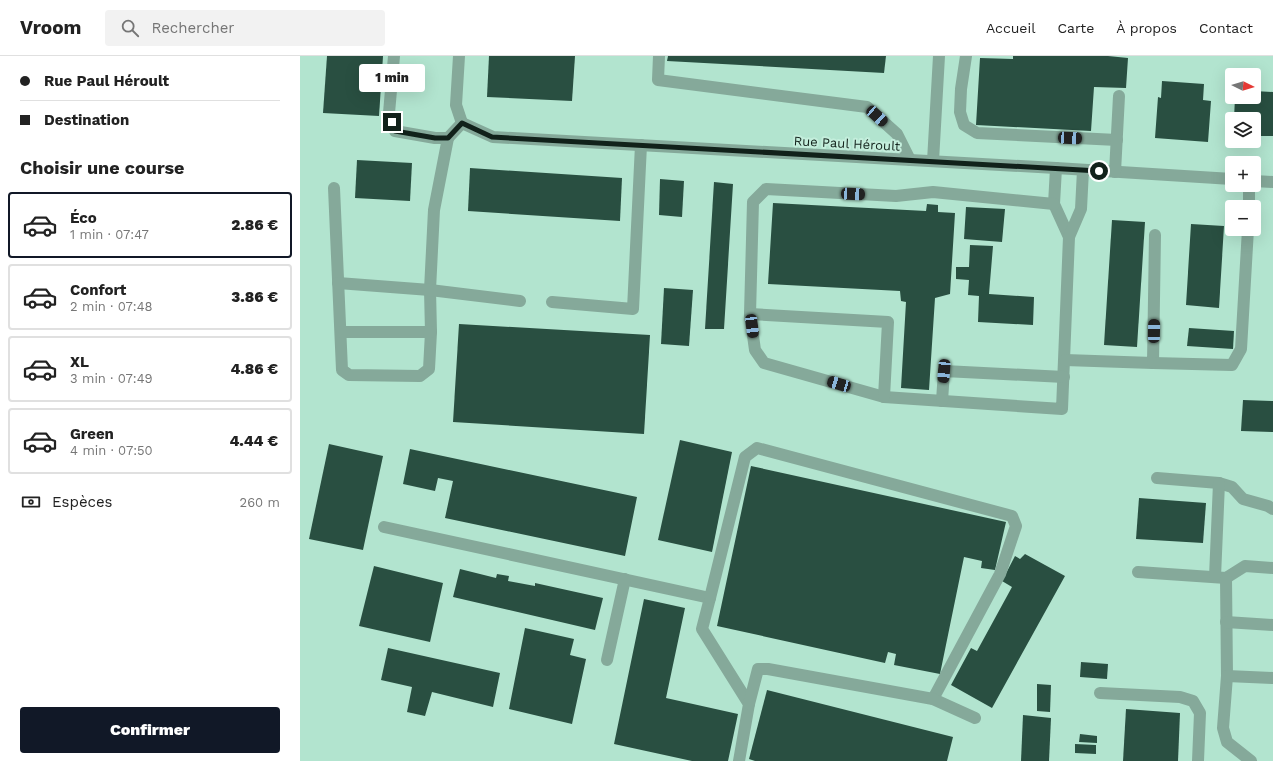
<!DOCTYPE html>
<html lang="fr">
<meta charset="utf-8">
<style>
:root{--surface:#fff;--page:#f2f2f2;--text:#222;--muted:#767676;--line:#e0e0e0;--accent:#111827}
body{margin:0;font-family:"Work Sans",sans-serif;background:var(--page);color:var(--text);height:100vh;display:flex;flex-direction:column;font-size:15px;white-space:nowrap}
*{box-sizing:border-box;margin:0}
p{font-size:13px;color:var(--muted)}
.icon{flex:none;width:22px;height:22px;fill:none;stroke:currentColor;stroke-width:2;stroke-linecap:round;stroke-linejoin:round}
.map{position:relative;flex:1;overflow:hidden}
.side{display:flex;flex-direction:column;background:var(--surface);width:300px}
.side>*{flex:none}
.top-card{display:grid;align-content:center;height:88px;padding:0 20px;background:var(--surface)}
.needle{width:26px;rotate:95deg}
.tools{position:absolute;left:925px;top:12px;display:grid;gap:8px}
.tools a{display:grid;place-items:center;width:36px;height:36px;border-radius:4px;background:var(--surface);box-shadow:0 4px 16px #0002;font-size:20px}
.end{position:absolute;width:18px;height:18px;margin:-9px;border:5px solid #11211a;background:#fff;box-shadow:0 0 0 2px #fff}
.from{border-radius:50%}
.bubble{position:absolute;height:28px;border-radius:4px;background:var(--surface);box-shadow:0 4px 16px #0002;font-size:13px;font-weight:800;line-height:28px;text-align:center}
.car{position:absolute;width:12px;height:24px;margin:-12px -6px;border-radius:5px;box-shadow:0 0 3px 1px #0007;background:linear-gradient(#222 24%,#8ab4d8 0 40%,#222 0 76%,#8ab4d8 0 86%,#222 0)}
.top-card b{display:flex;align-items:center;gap:14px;height:38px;font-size:15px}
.top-card b+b{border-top:1px solid var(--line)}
.top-card i{width:10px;height:10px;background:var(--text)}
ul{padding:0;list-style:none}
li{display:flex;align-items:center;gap:12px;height:66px;margin:0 8px 6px;padding:0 12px;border:2px solid var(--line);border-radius:4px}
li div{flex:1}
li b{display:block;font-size:15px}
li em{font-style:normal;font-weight:800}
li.current{border-color:var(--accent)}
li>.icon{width:36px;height:36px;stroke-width:1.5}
h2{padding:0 20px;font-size:18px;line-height:48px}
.pay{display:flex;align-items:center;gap:10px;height:44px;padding:0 20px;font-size:15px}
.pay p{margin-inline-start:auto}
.primary-button{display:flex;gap:8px;margin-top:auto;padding:8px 20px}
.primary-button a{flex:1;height:46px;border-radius:4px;background:var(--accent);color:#fff;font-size:16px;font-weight:800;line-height:46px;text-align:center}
header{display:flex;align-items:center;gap:24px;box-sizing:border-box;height:56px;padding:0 20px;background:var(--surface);border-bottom:1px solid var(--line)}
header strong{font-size:19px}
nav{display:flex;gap:22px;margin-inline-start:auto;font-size:14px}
.search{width:280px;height:36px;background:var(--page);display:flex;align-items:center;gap:10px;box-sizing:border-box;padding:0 14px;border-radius:4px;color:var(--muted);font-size:15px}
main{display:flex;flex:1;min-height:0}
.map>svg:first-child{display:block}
</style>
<header>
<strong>Vroom</strong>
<div class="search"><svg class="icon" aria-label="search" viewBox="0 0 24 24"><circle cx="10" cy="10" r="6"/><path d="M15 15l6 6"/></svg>Rechercher</div>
<nav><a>Accueil</a><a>Carte</a><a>À propos</a><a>Contact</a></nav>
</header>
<main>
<section class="side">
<div class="top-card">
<b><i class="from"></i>Rue Paul Héroult</b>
<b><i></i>Destination</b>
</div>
<h2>Choisir une course</h2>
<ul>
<li class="current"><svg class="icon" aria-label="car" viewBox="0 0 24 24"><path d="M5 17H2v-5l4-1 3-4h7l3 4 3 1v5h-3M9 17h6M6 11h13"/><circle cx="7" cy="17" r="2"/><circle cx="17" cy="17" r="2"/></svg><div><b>Éco</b><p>1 min · 07:47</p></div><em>2.86 €</em></li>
<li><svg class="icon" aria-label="car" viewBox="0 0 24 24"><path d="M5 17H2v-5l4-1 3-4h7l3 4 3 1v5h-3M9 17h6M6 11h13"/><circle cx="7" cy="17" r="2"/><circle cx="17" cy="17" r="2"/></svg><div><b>Confort</b><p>2 min · 07:48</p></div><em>3.86 €</em></li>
<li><svg class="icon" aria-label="car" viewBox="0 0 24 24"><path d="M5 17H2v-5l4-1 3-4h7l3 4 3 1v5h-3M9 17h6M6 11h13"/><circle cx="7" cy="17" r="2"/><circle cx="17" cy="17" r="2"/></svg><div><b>XL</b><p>3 min · 07:49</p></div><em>4.86 €</em></li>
<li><svg class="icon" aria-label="car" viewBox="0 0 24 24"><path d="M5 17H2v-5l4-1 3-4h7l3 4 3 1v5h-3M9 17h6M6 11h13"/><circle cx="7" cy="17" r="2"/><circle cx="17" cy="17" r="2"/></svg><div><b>Green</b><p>4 min · 07:50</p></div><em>4.44 €</em></li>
</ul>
<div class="pay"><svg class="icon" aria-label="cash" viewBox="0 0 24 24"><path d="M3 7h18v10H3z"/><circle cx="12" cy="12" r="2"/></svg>Espèces<p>260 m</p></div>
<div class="primary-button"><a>Confirmer</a></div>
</section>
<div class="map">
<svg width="973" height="705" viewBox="0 0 973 705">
<rect width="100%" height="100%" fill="#c4eedc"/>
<path fill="#b2e4cf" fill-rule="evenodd" d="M 0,0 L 973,0 L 973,705 L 0,705 ZM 932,19 L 954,19 L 954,41 L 932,41 ZM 932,63 L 954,63 L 954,85 L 932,85 ZM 932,107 L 954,107 L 954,129 L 932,129 ZM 932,151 L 954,151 L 954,173 L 932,173 Z"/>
<g fill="#294f41">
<polygon points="27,0 83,0 79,60 23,57"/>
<polygon points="189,0 275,0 272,45 187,41"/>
<polygon points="368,0 586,0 584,17 367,5"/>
<polygon points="713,0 808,0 828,2 826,32 794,31 791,75 676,69 680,2 713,3"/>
<polygon points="862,25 904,28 903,44 911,45 908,86 855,82 858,41 861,42"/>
<polygon points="954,35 973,36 973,80 961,80 959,91 933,89 933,85 954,85 954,63 934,63 935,41 954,41"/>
<polygon points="57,104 112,107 110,145 55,142"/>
<polygon points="170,112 322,122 320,165 168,155"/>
<polygon points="360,123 384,125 382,161 359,159"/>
<polygon points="414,126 433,128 424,273 405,273"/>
<polygon points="473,147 626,155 627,148 638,149 638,156 655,157 650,238 635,242 629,334 601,332 606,246 601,245 600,235 468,228"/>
<polygon points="666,151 705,153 702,186 664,183"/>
<polygon points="812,164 845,166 837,291 804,289"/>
<polygon points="891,168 924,170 919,252 886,249"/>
<polygon points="670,189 693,190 689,238 734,241 733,269 678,266 679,240 668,239 669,224 656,223 656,211 669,211"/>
<polygon points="364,232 393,234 389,290 361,288"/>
<polygon points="159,268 350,279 344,378 153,366"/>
<polygon points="889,272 934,275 933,293 887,290"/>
<polygon points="943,344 973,345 973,376 941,375"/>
<polygon points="380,384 432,396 412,496 358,484"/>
<polygon points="29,388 83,400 63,494 9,483"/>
<polygon points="110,393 337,441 325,500 145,462 153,425 138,422 135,435 103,428"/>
<polygon points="451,410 706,466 695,514 681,512 682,505 664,501 640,618 594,609 596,598 588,596 585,607 417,570"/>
<polygon points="839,442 906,447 903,487 836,483"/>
<polygon points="725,498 765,520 692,652 651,629 671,592 677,595 712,531 702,525 715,500 720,503"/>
<polygon points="74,510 143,527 130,586 59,570"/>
<polygon points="160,513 196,522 197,518 209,520 208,525 235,530 235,527 303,542 295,574 153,541"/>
<polygon points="344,543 385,552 366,642 438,658 428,705 392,705 314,688"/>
<polygon points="225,572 274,583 270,599 286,603 272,668 209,653"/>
<polygon points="88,592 200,617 193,651 132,636 125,660 107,656 112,631 81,624"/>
<polygon points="781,606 808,608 807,623 780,621"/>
<polygon points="737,628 751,629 750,656 737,655"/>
<polygon points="467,634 653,681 647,705 455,705 449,703"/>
<polygon points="826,653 880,657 878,705 823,705"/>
<polygon points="723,659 751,662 749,705 721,705"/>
<polygon points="780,678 797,680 797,687 779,686"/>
<polygon points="775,688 796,689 796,698 775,697"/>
</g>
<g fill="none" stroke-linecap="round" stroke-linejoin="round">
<g stroke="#85a99a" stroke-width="12">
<polyline points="94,0 89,57 95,75 135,82 148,82 162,67"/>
<polyline points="159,0 156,49 162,67"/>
<polyline points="359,0 358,24 567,51 597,78 610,104"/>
<polyline points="666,0 661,33 660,56 664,69 677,77 817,84"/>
<polyline points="162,67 193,81 756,112 932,123"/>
<polyline points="633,105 639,0"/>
<polyline points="756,112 754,148 769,181"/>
<polyline points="815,116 819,40"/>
<polyline points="954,125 973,126"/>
<polyline points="34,132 42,314 49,319 120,320 129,313 131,276 130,234 134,154 148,82"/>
<polyline points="754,148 633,136 596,140 466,133 453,146 450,258 455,294 464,307 584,341 762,353 769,181 781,153 783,114"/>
<polyline points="949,151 949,129"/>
<polyline points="38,227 130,234 220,245"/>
<polyline points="252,246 333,253 341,89"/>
<polyline points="450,258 588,266 584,341"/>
<polyline points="41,276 131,276"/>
<polyline points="765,304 853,307 855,179"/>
<polyline points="853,307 932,309 941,293 948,173"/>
<polyline points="642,345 644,315 764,321"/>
<polyline points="857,422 919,427 932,431 943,443 968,450 973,453"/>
<polyline points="84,471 410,542 402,573 449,648 439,705"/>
<polyline points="838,516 926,522 945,510 973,512"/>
<polyline points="915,521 919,427"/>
<polyline points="926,522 927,620 923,672 927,686 951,705"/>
<polyline points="410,542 445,401 457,392 712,460 716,470 700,518 633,643"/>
<polyline points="926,566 973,569"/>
<polyline points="307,604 325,523"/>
<polyline points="927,620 973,622"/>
<polyline points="800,637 880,641 893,645 900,657 898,705"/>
<polyline points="449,648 458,613 468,613 633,643 675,662"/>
</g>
</g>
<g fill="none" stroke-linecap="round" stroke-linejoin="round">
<polyline stroke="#11211a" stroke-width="5" points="92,66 95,75 135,82 148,82 162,67 192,81 799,115"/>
</g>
<g text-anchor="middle" stroke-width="4" stroke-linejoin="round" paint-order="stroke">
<g font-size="13" fill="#11211a" stroke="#c4eedc">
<text transform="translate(547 87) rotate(3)" y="5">Rue Paul Héroult</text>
</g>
</g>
</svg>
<div class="tools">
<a><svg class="needle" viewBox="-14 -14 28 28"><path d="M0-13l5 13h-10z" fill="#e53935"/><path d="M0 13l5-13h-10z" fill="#767676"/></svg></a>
<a><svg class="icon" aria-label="layers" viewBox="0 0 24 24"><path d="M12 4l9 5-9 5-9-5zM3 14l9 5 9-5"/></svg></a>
<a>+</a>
<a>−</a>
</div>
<i class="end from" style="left:799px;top:115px"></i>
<i class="end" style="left:92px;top:66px"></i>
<div class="bubble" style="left:59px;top:8px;width:66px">1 min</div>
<i class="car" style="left:577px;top:60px;rotate:132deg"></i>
<i class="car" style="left:770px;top:82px;rotate:93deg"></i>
<i class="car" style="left:553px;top:138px;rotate:93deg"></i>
<i class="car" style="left:452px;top:270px;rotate:173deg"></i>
<i class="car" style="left:854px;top:275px;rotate:1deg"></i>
<i class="car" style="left:644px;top:315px;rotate:185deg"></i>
<i class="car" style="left:539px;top:328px;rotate:286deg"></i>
</div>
</main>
